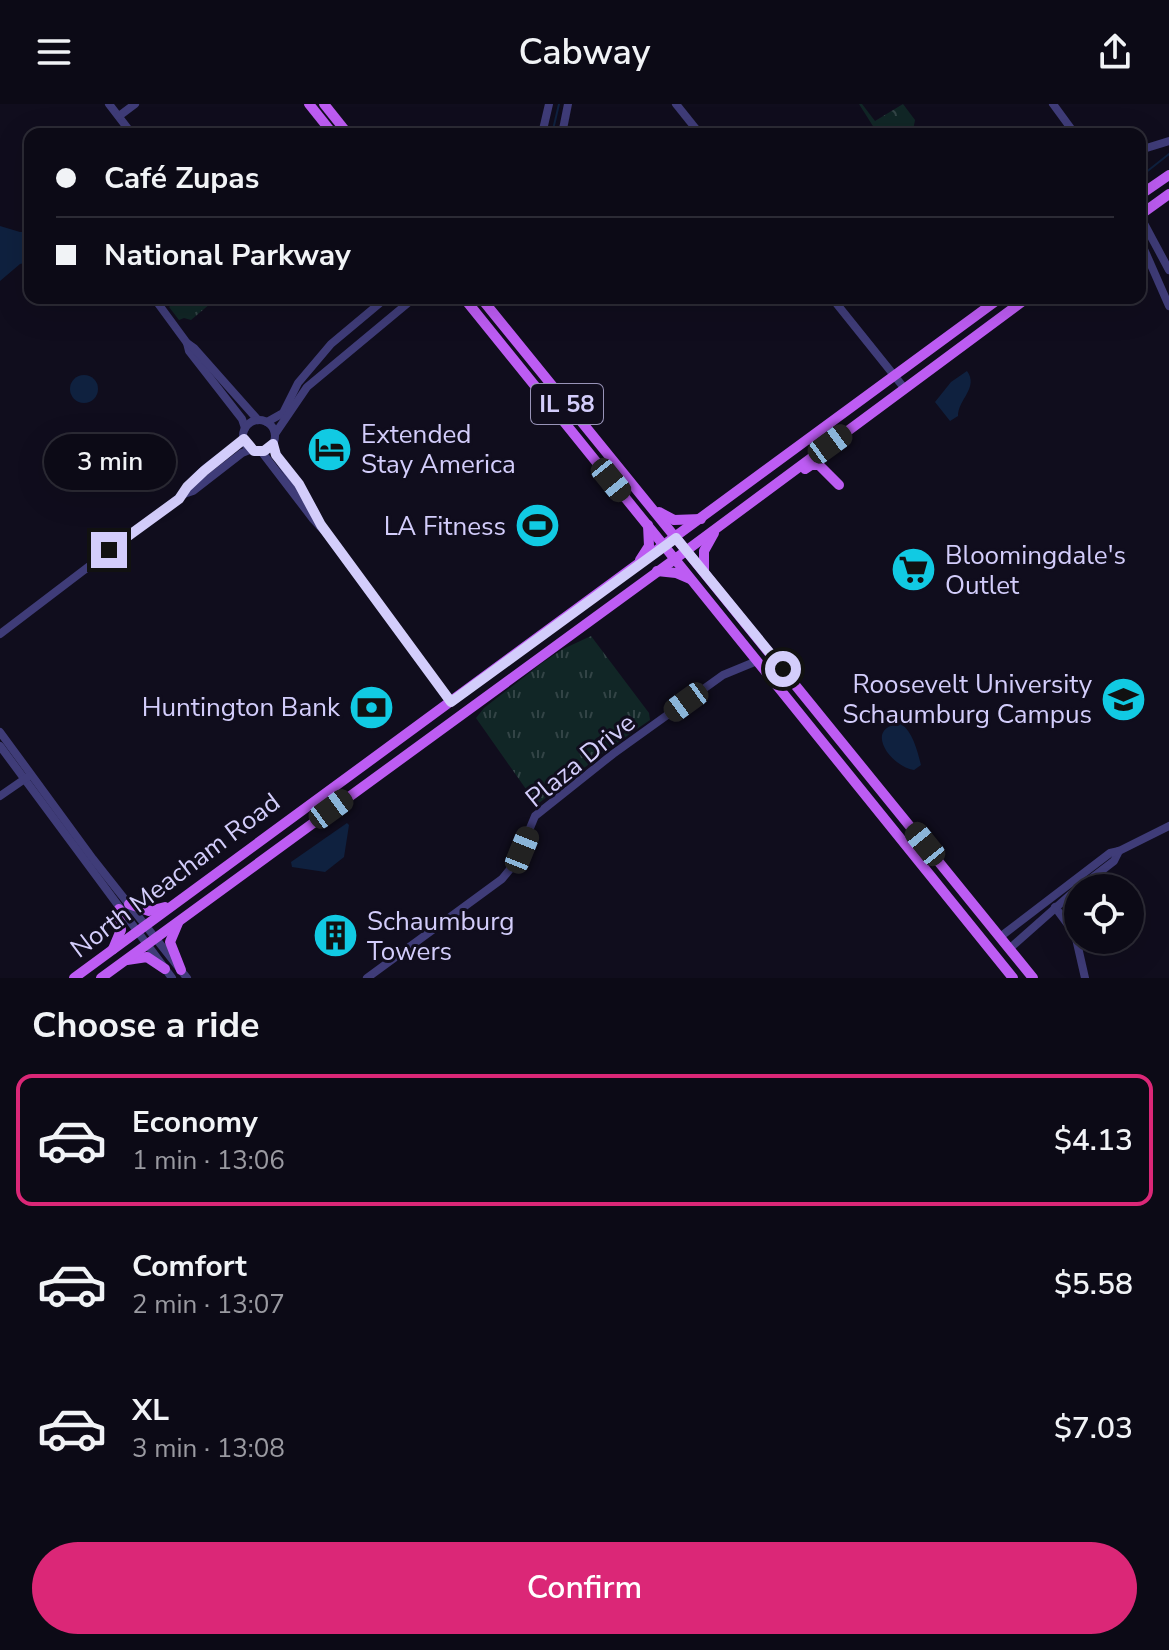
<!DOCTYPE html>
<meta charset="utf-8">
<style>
:root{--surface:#0c0a16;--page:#15131f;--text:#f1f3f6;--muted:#9a9aa1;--line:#2c2b35;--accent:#db2777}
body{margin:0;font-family:"Nunito Sans",sans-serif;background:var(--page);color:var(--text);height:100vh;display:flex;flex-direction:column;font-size:30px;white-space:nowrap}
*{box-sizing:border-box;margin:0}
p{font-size:26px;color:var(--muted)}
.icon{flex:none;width:44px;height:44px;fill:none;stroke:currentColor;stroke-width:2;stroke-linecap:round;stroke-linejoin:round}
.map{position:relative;height:874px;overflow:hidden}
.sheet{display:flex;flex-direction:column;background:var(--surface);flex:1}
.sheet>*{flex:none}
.top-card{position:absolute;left:24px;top:24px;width:1122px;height:176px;border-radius:16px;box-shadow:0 8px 32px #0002,0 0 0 2px var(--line);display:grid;align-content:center;height:176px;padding:0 32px;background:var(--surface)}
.controls{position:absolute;left:1064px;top:770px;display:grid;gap:16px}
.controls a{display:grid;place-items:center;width:80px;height:80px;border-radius:50%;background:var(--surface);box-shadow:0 8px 32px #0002,0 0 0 2px var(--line);font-size:40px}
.end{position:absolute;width:36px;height:36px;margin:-18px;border:10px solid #d3cdfb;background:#111;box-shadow:0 0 0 4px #111}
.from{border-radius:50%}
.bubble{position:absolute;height:56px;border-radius:28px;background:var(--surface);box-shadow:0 8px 32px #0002,0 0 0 2px var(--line);font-size:26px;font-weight:600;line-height:56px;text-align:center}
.car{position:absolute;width:24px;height:48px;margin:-24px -12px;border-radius:10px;box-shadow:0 0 6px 2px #0007;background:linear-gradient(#222 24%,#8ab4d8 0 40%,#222 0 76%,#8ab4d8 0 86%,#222 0)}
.top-card b{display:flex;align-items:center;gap:28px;height:76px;font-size:30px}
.top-card b+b{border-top:2px solid var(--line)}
.top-card i{width:20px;height:20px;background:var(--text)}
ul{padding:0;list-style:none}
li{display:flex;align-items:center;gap:24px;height:132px;margin:0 16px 12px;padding:0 16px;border:4px solid transparent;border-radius:16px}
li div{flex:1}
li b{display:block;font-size:30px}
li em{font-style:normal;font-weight:600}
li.selected{border-color:var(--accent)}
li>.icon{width:72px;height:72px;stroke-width:1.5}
h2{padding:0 32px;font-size:36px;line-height:96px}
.cta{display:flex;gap:16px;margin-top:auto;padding:16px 32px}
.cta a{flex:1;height:92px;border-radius:48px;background:var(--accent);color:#fff;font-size:32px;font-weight:600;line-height:92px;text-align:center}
header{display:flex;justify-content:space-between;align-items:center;height:104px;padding:0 32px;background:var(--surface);font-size:36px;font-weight:600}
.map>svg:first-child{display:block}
</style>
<header><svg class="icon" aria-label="menu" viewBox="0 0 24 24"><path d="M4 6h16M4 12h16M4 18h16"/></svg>Cabway<svg class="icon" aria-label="share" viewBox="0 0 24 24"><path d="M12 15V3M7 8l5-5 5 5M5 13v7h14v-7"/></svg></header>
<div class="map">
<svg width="1169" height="874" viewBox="0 0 1169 874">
<defs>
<pattern id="grass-tufts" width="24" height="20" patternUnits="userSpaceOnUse" patternTransform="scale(2)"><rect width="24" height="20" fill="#112626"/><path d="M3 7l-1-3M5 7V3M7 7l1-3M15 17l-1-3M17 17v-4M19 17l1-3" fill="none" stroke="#334446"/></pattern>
<pattern id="forest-crowns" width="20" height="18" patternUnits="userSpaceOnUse" patternTransform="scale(2)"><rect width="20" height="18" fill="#112626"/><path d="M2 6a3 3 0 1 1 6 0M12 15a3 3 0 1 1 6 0" fill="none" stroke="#334446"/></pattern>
</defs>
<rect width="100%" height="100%" fill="#100d1d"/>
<g fill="url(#grass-tufts)">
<polygon points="172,194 217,194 191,216 184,214 179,216 169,203 176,197"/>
<polygon points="591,532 649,609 650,616 611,643 539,699 535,698 476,614 484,604 542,559 563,545"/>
</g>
<polygon fill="url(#forest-crowns)" points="859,0 862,0 875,17 903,0 915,16 913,26 917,29 927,24 932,26 932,30 878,30"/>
<g fill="#0f213f">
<polygon points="0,122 20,128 30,128 30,158 20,160 0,177"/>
<path d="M 967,267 C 979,284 958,295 958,312 L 950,317 L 935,298 L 951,278 Z"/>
<circle cx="84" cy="285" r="14"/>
<path d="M 901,620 C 913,628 917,646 921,661 L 914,666 C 889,662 863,622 901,620 Z"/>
<polygon points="347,719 349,721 344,753 325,768 292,763 291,758"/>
</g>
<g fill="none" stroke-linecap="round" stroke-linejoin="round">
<g stroke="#0f213f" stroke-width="2">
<polyline points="552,30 559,0"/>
<polyline points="1140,73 1169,50"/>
</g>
<g stroke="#3f3c78" stroke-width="8">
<polyline points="109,0 132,30"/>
<polyline points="676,0 700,30"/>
<polyline points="1053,0 1075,30"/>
<polyline points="119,12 135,0"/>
<polyline points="542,30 549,0"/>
<polyline points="562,30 568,0"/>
<polyline points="1140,46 1169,37"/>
<polyline points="1140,112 1169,166"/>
<polyline points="1140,136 1169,202"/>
<polyline points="154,194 187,239 189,247 242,315 245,324"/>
<polyline points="832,194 905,285"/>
<polyline points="187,239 194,244 258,316"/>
<circle cx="259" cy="332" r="16"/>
<polyline points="267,318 283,309 298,279 331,240 386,194"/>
<polyline points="275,330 307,283 414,194"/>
<path d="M 273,340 C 279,367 312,392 320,421"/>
<polyline points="261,347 313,415 327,430 451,598"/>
<path d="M 184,390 C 195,366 225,352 244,335"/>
<polyline points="0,530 184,390 193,387 242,349 252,345"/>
<polyline points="0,628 93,755 187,874"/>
<polyline points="0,642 172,874"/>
<polyline points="0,692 29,672"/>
<polyline points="1079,784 1114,757 1119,747"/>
<polyline points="1055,803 1075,830 1085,874"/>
<polyline points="1000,833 1110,749 1119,747 1169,722"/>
<polyline points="1009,845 1078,784"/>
<polyline points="367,874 502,775 516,758 535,712 613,650 723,571 757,557"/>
</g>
<g stroke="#bd5cf3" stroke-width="10">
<polyline points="309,0 333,30"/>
<polyline points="324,0 348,30"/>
<polyline points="1140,91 1169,71"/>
<polyline points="1140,111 1169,90"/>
<polyline points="464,194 1013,874"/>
<polyline points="481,194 1033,874"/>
<polyline points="805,365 811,361 819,361 839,381"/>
<polyline points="659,408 674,416 701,415"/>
<polyline points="640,456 649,442 648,421"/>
<polyline points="657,467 676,469 690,475"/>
<polyline points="704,468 704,447 714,429"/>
<polyline points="129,800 149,807 165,803"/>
<polyline points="178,819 170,838 181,866"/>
<polyline points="113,845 121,826 119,805"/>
<polyline points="127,856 147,853 165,865"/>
<polyline points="74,874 1000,194"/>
<polyline points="101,874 675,455 1027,194"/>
</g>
</g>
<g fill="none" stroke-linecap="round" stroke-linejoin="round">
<polyline stroke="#d3cdfb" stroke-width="10" points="109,446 179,395 187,383 204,367 244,335 254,347 264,347 273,340 276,351 299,380 321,421 451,598 676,434 783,565"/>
</g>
<defs>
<symbol id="hotel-disc" viewBox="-11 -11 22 22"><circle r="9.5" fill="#11cae3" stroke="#100d1d"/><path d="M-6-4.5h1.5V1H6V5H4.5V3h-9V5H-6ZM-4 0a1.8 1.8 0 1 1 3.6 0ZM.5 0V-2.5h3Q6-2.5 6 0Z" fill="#111"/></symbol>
<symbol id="stadium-disc" viewBox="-11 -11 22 22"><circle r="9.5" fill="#11cae3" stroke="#100d1d"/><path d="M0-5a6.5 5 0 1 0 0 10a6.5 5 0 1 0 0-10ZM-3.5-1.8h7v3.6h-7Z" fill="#111"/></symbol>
<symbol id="supermarket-disc" viewBox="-11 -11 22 22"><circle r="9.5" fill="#11cae3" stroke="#100d1d"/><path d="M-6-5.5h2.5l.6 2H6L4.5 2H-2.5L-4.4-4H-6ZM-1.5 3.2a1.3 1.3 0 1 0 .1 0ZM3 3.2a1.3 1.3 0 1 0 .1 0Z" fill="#111"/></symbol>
<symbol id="university-disc" viewBox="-11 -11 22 22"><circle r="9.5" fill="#11cae3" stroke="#100d1d"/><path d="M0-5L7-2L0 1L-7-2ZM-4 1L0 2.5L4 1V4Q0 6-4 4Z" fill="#111"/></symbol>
<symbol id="bank-disc" viewBox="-11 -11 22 22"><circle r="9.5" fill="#11cae3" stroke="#100d1d"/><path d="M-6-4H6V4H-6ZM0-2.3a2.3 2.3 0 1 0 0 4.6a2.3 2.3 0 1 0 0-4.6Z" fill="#111"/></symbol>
<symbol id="building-disc" viewBox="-11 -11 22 22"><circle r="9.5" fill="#11cae3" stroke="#100d1d"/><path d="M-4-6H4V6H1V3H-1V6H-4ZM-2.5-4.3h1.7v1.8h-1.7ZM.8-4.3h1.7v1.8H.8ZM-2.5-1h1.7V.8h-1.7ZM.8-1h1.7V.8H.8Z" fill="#111"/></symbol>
</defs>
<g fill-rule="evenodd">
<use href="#hotel-disc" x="304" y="320" width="51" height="51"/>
<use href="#stadium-disc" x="512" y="396" width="51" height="51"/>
<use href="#supermarket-disc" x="888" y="440" width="51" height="51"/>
<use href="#university-disc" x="1098" y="570" width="51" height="51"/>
<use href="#bank-disc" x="346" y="578" width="51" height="51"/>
<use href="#building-disc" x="310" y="806" width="51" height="51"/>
</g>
<g text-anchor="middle" stroke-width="6" stroke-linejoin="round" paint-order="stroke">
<rect fill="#100d1d" stroke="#9893b8" stroke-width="2" x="531" y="280" width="72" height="40" rx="6"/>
<g font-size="24" font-weight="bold" fill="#d3cdfb">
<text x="567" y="308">IL 58</text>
</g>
<g font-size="26" fill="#d3cdfb" stroke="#100d1d" text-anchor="start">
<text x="361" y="339">Extended<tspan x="361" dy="30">Stay America</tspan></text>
<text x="506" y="431" text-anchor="end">LA Fitness</text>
<text x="945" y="460">Bloomingdale's<tspan x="945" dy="30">Outlet</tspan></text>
<text x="1092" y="589" text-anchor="end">Roosevelt University<tspan x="1092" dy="30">Schaumburg Campus</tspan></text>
<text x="340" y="612" text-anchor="end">Huntington Bank</text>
<text x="367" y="826">Schaumburg<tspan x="367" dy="30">Towers</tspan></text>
</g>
<g font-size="26" fill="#d3cdfb" stroke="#100d1d">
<text transform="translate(580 656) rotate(-39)" y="9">Plaza Drive</text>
<text transform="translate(175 771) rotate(-37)" y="9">North Meacham Road</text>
</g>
</g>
</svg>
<div class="controls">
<a><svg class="icon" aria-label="locate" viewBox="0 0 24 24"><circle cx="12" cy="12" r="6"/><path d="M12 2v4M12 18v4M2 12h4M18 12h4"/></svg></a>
</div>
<i class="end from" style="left:783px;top:565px"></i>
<i class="end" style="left:109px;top:446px"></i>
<div class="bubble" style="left:44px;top:330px;width:132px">3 min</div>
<i class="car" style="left:830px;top:340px;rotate:54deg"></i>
<i class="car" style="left:611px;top:376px;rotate:141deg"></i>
<i class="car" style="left:686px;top:598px;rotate:234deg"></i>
<i class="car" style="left:331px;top:705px;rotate:54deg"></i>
<i class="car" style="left:925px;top:740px;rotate:321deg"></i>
<i class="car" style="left:522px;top:746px;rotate:22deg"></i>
<div class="top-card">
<b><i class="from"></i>Café Zupas</b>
<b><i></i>National Parkway</b>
</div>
</div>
<section class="sheet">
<h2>Choose a ride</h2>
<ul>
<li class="selected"><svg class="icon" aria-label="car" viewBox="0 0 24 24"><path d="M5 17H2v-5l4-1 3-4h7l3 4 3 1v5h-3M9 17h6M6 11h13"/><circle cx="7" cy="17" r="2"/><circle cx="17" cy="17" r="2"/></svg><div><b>Economy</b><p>1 min · 13:06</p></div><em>$4.13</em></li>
<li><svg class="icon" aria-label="car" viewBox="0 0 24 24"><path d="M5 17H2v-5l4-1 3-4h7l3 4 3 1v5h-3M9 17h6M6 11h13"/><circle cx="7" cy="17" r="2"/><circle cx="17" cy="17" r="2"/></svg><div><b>Comfort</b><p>2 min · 13:07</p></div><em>$5.58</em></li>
<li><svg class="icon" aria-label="car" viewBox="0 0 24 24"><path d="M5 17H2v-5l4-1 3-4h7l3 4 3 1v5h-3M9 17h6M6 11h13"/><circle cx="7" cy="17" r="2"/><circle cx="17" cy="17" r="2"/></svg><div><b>XL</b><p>3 min · 13:08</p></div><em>$7.03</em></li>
</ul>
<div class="cta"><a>Confirm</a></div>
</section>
